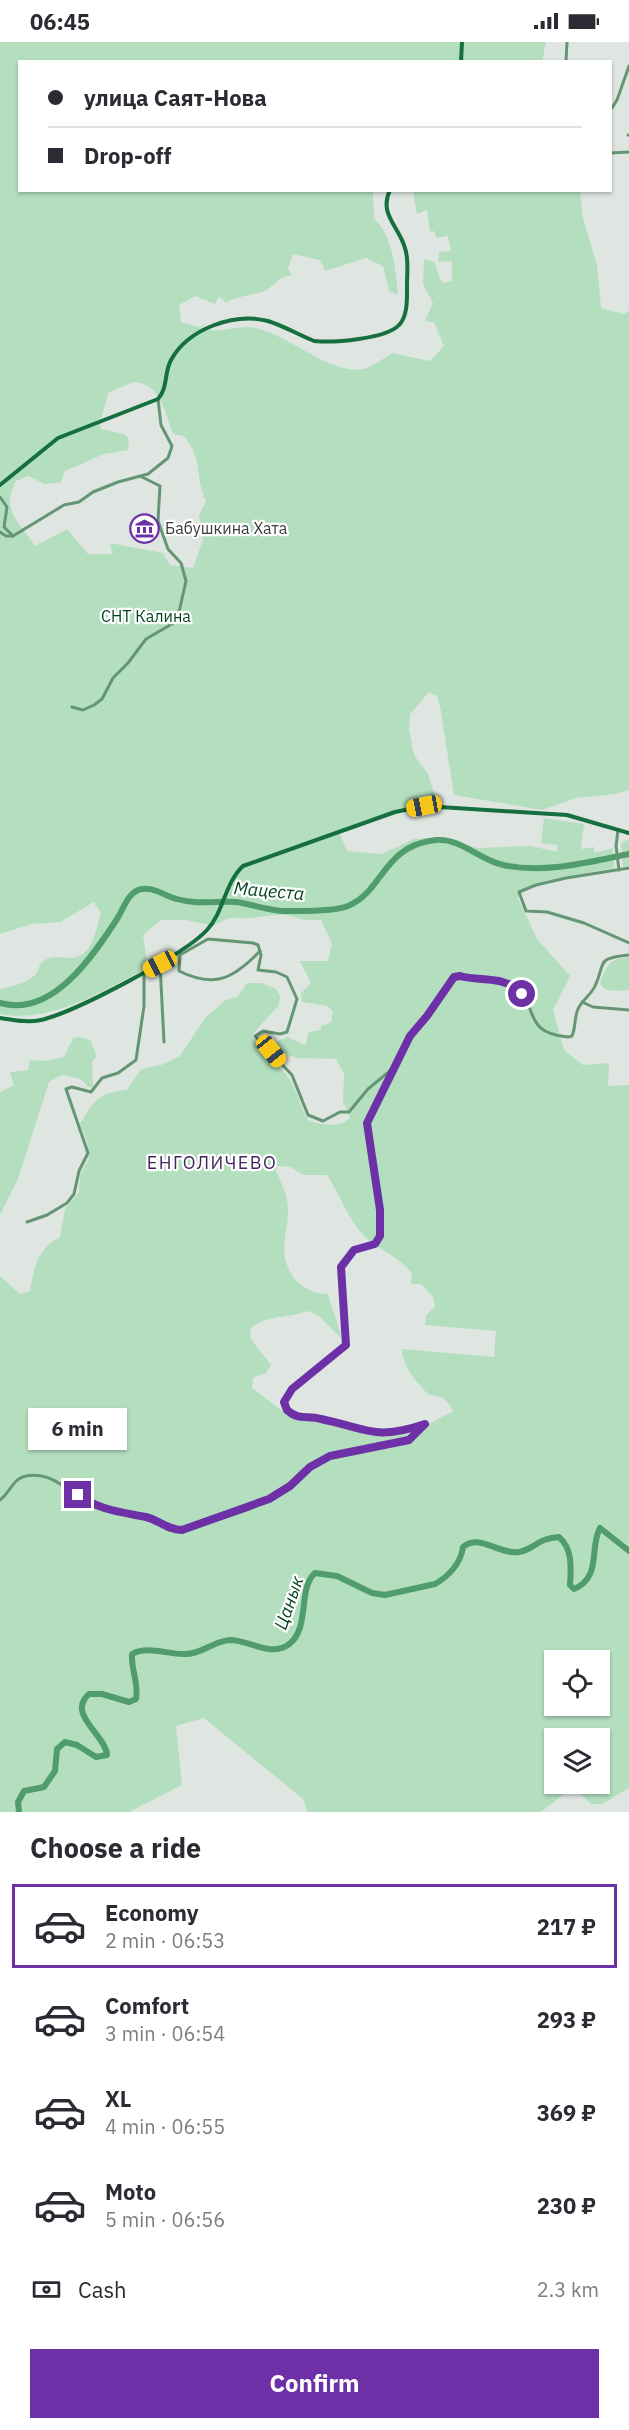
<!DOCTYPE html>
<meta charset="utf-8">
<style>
:root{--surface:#fff;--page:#f2f2f3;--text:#2b2b33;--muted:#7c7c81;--line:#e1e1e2;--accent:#6d30a6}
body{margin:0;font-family:"IBM Plex Sans",sans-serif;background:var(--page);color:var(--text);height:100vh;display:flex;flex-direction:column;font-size:22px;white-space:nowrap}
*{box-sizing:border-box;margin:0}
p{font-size:20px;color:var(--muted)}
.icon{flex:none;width:33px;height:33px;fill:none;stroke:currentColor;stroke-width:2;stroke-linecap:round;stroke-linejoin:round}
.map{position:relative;height:1770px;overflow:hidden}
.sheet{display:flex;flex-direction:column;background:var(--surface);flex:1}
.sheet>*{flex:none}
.hud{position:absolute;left:18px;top:18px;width:594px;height:132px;border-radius:0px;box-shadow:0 2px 4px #0004;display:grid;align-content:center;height:132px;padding:0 30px;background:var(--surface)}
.buttons{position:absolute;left:544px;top:1608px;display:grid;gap:12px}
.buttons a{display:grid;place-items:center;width:66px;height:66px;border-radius:0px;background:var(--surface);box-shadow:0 2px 4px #0004;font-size:30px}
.end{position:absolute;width:27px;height:27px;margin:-14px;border:8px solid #6d30a6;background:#fff;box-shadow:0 0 0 3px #fff}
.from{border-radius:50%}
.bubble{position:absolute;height:42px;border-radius:0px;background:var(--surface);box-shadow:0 2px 4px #0004;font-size:20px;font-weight:700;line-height:42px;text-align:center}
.car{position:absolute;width:18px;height:36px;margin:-18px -9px;border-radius:8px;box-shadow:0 0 4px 2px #0007;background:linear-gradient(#f5c518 24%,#345 0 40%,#f5c518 0 76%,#345 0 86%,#f5c518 0)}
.hud b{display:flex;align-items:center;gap:21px;height:57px;font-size:22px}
.hud b+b{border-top:2px solid var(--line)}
.hud i{width:15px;height:15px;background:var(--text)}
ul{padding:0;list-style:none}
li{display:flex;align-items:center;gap:18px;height:84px;margin:0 12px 9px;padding:0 18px;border:3px solid transparent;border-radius:0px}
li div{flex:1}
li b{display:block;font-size:22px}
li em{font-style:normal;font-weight:700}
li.current{border-color:var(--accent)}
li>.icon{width:54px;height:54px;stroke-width:1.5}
h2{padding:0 30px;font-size:27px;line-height:72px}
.pay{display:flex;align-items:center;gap:15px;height:66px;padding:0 30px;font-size:22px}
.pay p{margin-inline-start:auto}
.button{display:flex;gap:12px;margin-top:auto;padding:12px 30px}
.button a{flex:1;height:69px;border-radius:0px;background:var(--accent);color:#fff;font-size:24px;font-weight:700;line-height:69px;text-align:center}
.status{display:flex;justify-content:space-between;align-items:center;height:42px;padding:0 30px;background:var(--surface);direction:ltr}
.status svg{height:16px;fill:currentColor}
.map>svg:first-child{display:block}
</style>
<div class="status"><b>06:45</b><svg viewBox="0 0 49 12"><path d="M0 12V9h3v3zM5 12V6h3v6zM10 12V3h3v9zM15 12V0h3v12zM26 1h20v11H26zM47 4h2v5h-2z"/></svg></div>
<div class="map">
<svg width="629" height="1770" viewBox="0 0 629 1770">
<rect width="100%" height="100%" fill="#dfe6e1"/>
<g fill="#b3dfbf" fill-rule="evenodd">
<path d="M 0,0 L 546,0 L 542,20 L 20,20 L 20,148 L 373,149 L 374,176 C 394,197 395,225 398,253 L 389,249 L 383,224 L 366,216 L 325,229 L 320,218 L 293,212 L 288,227 L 292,233 C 275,237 280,239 268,247 C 256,255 238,252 226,261 L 219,254 L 215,262 L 195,254 L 179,263 L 181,280 L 198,285 L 208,280 L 200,286 C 223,293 237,282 255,286 C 290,293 330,333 363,327 C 373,325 384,316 392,311 L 430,319 L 444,304 L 434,280 L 425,279 L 433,261 L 423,242 L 424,217 L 434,220 L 442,241 L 452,239 L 452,219 L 438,220 L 439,210 L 451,209 L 448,194 L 437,196 L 434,189 L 430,190 L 427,168 L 417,172 L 413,149 L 580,149 L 583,176 L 597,223 L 601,266 L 624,272 L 629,269 L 629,748 L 615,752 L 576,756 L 542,768 L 454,753 L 440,664 L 437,654 L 429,650 L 410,672 L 409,687 L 414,713 L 428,732 L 437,761 L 410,765 L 339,790 L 347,809 L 382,812 L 414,797 L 444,795 L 477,806 L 531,804 L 557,810 L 557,803 L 541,801 L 544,776 L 584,782 L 581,807 L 594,805 L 594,811 L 613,806 L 614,826 L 543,839 L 520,848 L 518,856 L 537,897 L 570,934 L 553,968 L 564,1008 L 583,1023 L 609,1021 L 608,1044 L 629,1043 L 629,1746 L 602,1762 L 591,1762 L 581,1752 L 565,1751 L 541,1770 L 307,1770 L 304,1758 L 204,1676 L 176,1684 L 182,1743 L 129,1770 L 0,1770 L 0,1234 L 20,1252 L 30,1249 C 34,1225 37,1207 60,1195 L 65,1167 L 79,1150 L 80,1133 L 89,1117 L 87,1099 L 80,1082 C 94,1058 98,1051 127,1048 L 141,1027 L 161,1023 L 180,1014 L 205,976 L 224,959 L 237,955 L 247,941 L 262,941 L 276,947 L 280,954 L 279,963 L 252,993 C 256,1010 275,1018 285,1031 C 297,1045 299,1063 308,1078 C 323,1083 337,1087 350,1076 L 343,1059 L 344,1032 L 336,1017 L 296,1016 L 277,1007 L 276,1000 L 287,995 L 306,1003 L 308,990 L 321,988 L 321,984 L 331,980 L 333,969 L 327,964 L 302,960 L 301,951 L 311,941 L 300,919 L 328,919 L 332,902 L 321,878 C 305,879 304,878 290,874 C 275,870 261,876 248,876 C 228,877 233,873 213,884 L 187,878 L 161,878 L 143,893 L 148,926 C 102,948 53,982 0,972 L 0,947 C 11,945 27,941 35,933 C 40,928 38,921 45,918 C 52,914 60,915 68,916 C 93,917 95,889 101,871 L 94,860 L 60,880 L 31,882 L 0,892 ZM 133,340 C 161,341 164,369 173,392 L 184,394 C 204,418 194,434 206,459 L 199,473 L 203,498 L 193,526 L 170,523 L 163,511 L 110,501 L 112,512 L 88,512 L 67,487 L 35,504 C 20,480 0,469 16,439 L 28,434 L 45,442 L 61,440 L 65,429 L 104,412 L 128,408 L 129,397 L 124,392 L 101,387 L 100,383 L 108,351 ZM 277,1124 L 290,1125 L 304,1133 L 327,1133 C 340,1153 348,1177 364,1194 C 379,1209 400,1214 412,1232 L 411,1242 L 421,1242 L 433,1255 L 435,1265 L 426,1273 L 425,1283 L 496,1289 L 494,1315 L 402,1307 C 402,1324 417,1341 429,1353 C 441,1353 448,1358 453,1369 L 431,1381 L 388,1395 L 372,1393 L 332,1381 L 293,1377 L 252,1346 L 253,1336 L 266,1331 L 271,1323 L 251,1297 L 250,1287 C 266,1272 287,1277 307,1269 L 319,1274 L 341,1296 C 339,1280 331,1268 328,1252 C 303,1252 285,1233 284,1207 C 284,1195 288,1182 288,1169 C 288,1154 282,1142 276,1129 ZM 555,1618 L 600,1618 L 600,1664 L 555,1664 ZM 555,1696 L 600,1696 L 600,1742 L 555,1742 Z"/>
<polygon points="629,797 629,824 623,825 621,801"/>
<path d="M 629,915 L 629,948 C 618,948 607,952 600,942 C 606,924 609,917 629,915 Z"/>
<polygon points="80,995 90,998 97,1014 92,1020 93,1045 88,1045 81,1037 62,1033 49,1040 18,1137 0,1173 0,1050 14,1043 10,1030 28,1028 30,1018 44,1019 64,1015 73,996"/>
</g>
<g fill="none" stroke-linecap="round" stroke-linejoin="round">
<g stroke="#519c6c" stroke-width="6">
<path d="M 0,961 C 52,976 93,914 117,877 C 123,868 127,853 138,848 C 152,843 164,854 177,857 C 197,863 216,859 236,860 C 252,862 268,869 285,869 C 301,869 334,870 348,864 C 383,850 383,803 436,798 C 461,796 479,818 503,823 C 545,832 588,820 629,812"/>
<path d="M 19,1770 L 18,1760 L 24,1749 L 44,1745 L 55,1729 L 57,1707 L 65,1700 L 77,1703 L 96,1715 L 107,1713 C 106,1693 66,1672 89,1652 L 102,1652 L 129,1660 L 136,1657 C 139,1642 131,1628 132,1612 C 148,1603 168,1613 186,1612 C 202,1612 213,1599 230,1598 C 249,1598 270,1615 288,1603 C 311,1587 297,1547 315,1531 L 337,1534 L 372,1551 L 385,1553 L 435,1542 C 449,1534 461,1521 463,1505 C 480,1491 499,1513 519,1510 C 533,1508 538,1496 559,1495 C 573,1507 571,1527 570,1543 L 574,1547 C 602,1535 589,1506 600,1486 L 629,1509"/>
</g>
<g stroke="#649674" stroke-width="3">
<polyline points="566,20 567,0"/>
<polyline points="610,69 617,58 629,24"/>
<polyline points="628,93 629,93"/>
<polyline points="610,111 629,110"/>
<polyline points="0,455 7,465 4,485 13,494"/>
<polyline points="0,490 6,494 13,494 64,463 79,460 93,450 118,440 148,432 168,416 172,404 161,383 158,357"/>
<polyline points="72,665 83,668 94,663 102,657 113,636 128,621 146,597 177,579 186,539 181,521 168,507 158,479 160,444 142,435"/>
<polyline points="618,788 616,804 619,828"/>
<polyline points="629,826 566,836 536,843 519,850 526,869 547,870 584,881 629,901"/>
<path d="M 180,912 L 179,929 C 215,947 234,936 260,909"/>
<polyline points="180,913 208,897 253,901 258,903 261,913 258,928 276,930 287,935 297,957 287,990 280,992 263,989 255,994 292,1033 308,1073 323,1079 340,1070 349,1070 368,1047 391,1028"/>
<polyline points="160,922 164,1000"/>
<polyline points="582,960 593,965 629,968"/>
<polyline points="27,1180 47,1173 67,1161 74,1152 79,1129 88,1111 66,1047 72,1045 91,1050 102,1036 118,1031 136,1018 144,964 144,930"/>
<path d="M 425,1382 L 392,1391 L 376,1392 L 322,1377 L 298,1376 L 285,1365 L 286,1354 L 292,1347 L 346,1303 L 341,1225 L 354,1208 L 378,1199 L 380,1169 L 367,1081 L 410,994 L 427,974 L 454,935 L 460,934 C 477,938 500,934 514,944 C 540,963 521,991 568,995 L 572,994 C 576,985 574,976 578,967 C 582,958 591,953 595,944 C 606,921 595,916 629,913"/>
<path d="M 0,1458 C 10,1451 13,1436 26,1434 C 55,1429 70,1453 92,1463 C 111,1472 133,1470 151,1477 C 163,1482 169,1488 181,1488 C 211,1478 245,1472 272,1456 C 293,1443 308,1422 332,1414 C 361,1403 405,1412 424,1383"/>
</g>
<g stroke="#156f3e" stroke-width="4">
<polyline points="461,20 462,0"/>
<path d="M 0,443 L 58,396 L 158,357 C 168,346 164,331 171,318 C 188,287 234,270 268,279 C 284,284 299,293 314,299 C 333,301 386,297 399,283 C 408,274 407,256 407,244 C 407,230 409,216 404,203 C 397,183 379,171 390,148"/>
<path d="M 0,976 C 14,978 27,981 41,978 C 75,970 184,913 207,888 C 224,870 224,842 243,824 L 395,770 L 424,764 L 567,773 L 629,791"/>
</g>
</g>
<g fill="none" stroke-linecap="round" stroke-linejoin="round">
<path stroke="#6d30a6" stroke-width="8" d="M 78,1453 C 99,1468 121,1470 146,1475 C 159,1478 167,1488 182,1488 L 269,1457 L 290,1444 L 310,1425 L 330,1414 L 409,1398 L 425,1382 C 374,1399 369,1387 321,1377 C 307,1373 299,1379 287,1368 L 284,1360 L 292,1347 L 346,1303 L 341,1225 L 354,1208 L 375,1202 L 380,1194 L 380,1168 L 367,1081 L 410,994 L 427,974 L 454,935 L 460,934 C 481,940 506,933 522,952"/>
</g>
<defs>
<symbol id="museum-ring" viewBox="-11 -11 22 22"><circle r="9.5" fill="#fff" stroke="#6d30a6" stroke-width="1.5"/><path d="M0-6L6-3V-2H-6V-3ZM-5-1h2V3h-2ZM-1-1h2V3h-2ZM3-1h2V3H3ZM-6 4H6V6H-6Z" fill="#6d30a6"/></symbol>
</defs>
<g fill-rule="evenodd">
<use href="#museum-ring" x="128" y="470" width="33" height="33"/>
</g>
<g text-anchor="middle" stroke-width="4.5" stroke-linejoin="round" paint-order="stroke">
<g font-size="16" fill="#3a3d3b" stroke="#fff" text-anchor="start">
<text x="165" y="492">Бабушкина Хата</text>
</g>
<g font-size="16" fill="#013f1f" stroke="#fff">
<text x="146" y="580">СНТ Калина</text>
</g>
<g font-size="18" font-style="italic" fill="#064323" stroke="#fff">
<text transform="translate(269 849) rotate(5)" y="6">Мацеста</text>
<text transform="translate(289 1561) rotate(-71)" y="6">Цанык</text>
</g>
<g font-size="18" letter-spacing="1.5" fill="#422660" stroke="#fff">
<text x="212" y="1127">ЕНГОЛИЧЕВО</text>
</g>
</g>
</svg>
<div class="buttons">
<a><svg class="icon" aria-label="locate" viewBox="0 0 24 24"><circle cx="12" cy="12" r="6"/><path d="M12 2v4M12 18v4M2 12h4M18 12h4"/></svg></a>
<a><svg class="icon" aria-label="layers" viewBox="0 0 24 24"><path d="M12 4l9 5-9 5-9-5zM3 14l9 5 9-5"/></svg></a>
</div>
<i class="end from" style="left:522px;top:952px"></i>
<i class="end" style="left:78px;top:1453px"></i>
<div class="bubble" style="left:28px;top:1366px;width:99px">6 min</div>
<i class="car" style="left:424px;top:764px;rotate:259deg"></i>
<i class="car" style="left:160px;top:922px;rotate:243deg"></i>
<i class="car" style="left:271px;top:1009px;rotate:141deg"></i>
<div class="hud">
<b><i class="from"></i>улица Саят-Нова</b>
<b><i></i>Drop-off</b>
</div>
</div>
<section class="sheet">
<h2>Choose a ride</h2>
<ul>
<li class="current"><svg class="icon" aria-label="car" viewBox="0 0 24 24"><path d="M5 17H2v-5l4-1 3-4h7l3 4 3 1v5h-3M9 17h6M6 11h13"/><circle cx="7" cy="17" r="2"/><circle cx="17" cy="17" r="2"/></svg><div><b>Economy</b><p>2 min · 06:53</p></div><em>217 ₽</em></li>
<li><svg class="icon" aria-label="car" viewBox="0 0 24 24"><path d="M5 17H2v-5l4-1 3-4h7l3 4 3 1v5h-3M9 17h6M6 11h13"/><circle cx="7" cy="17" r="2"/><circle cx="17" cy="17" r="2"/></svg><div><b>Comfort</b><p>3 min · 06:54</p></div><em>293 ₽</em></li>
<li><svg class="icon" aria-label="car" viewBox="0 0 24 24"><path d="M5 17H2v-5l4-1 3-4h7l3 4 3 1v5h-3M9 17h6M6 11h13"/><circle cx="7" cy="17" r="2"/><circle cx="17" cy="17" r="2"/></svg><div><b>XL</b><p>4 min · 06:55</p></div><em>369 ₽</em></li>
<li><svg class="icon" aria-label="car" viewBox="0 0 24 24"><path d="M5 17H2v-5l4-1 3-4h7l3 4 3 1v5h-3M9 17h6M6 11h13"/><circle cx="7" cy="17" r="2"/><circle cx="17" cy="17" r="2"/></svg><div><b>Moto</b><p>5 min · 06:56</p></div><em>230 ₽</em></li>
</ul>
<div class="pay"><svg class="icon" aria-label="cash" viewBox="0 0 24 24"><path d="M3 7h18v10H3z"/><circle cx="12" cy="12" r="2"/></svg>Cash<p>2.3 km</p></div>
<div class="button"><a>Confirm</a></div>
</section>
